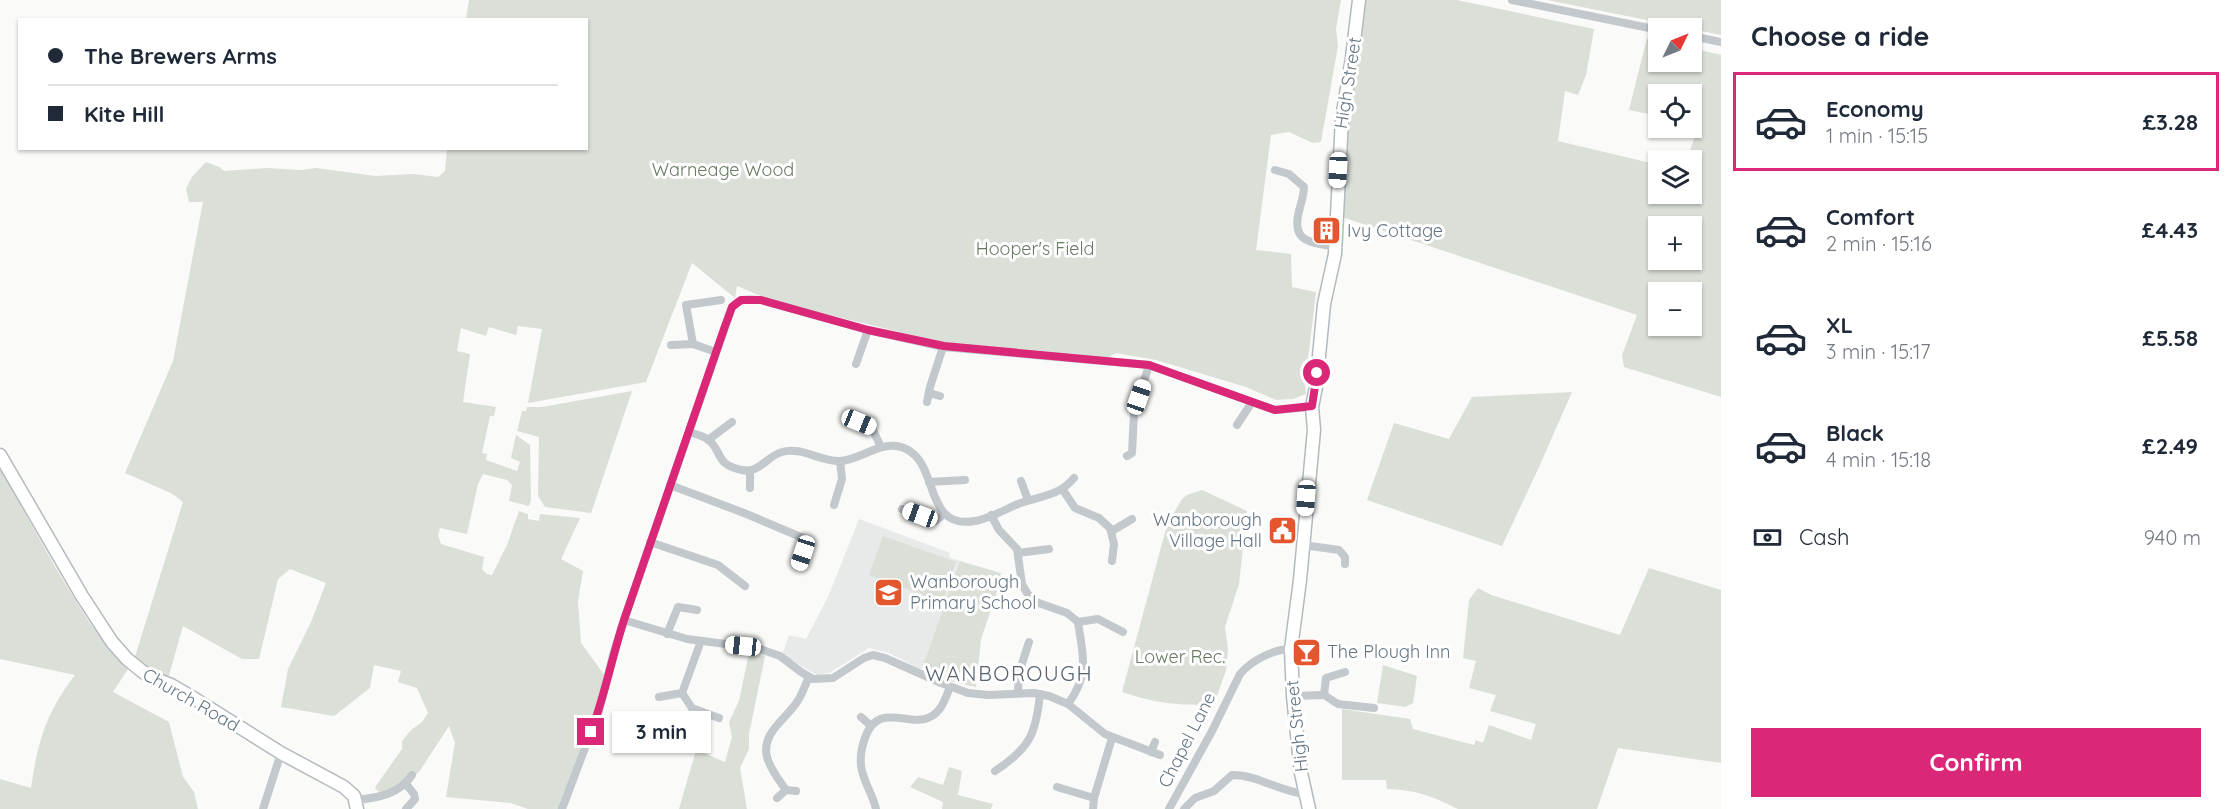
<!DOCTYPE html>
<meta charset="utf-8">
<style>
:root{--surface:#fff;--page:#f2f2f3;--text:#1f2937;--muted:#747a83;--line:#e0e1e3;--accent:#db2777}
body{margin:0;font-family:Quicksand,sans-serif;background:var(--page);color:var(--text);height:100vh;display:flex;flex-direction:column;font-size:22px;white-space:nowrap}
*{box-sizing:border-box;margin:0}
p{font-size:20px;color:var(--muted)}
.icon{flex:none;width:33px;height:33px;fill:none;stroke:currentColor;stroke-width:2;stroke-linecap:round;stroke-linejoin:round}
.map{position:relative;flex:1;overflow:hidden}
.drawer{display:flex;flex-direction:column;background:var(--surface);width:510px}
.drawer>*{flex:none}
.hud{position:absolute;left:18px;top:18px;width:570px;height:132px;border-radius:0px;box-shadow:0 2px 4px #0004;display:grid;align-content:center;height:132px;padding:0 30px;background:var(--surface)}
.needle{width:39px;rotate:47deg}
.fabs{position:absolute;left:1648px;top:18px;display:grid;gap:12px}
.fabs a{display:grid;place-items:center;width:54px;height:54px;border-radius:0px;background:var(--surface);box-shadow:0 2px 4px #0004;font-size:30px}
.end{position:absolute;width:27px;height:27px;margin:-14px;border:8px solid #db2777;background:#fff;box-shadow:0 0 0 3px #fff}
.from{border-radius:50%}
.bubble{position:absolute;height:42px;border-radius:0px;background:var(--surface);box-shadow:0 2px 4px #0004;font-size:20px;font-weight:700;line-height:42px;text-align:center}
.car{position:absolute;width:18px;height:36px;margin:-18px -9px;border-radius:8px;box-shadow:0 0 4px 2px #0007;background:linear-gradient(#fff 24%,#345 0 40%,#fff 0 76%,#345 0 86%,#fff 0)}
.hud b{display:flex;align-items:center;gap:21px;height:57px;font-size:22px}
.hud b+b{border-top:2px solid var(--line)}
.hud i{width:15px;height:15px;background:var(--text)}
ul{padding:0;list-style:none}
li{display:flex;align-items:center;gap:18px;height:99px;margin:0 12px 9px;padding:0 18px;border:3px solid transparent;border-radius:0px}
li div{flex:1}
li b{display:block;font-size:22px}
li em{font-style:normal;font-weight:700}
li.selected{border-color:var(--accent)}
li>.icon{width:54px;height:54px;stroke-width:1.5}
h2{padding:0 30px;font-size:27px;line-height:72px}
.pay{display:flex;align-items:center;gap:15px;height:66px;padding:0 30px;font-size:22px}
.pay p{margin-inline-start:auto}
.button{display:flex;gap:12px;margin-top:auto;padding:12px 30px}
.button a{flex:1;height:69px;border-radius:0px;background:var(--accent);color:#fff;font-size:24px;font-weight:700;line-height:69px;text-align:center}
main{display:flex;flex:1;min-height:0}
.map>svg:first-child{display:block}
</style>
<main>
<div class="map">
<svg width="1721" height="809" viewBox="0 0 1721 809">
<rect width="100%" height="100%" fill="#fafaf8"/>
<polygon fill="#e8e9e9" points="859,519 950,553 949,557 960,561 921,670 889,653 869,648 829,673 817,675 782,655 789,635 806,639 828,597"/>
<g fill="#dadfd7" fill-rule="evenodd">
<polygon points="469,0 1341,0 1336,29 1338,46 1321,142 1313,143 1289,132 1271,135 1256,250 1291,254 1292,287 1316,292 1305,385 1306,394 1293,399 1276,400 1246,387 1156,360 1116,353 1103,360 943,347 896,331 775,302 737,286 735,298 692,263 646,382 528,403 542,329 518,326 516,335 489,327 486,336 461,328 457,351 470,354 463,402 496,407 494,416 490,416 482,453 487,454 486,460 517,471 520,462 511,458 516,435 530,445 531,500 529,506 509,501 512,485 507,480 483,474 478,484 467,534 440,528 438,535 441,544 484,557 482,569 487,574 492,575 507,545 519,511 528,514 528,519 539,521 540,514 580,518 561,559 583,571 578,601 581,643 605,676 584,744 559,809 528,809 511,803 446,797 455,743 449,726 419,772 393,789 379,792 375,788 376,786 402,749 402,741 411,730 422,722 428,713 417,688 398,682 401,671 374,665 370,688 334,716 281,707 288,669 311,622 326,583 290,569 278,579 259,659 242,659 183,626 168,679 161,677 134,660 183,502 171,493 125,473 173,361 203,202 189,202 186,189 192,177 206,162 219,167 224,171 267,168 301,170 316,168 375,176 414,174 438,177 445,171 447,149 586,148 586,20 466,19"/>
<path d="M 1366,0 L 1457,0 L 1594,29 L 1586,75 L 1578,95 L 1565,91 L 1558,141 L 1659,165 L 1659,194 L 1692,194 L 1692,160 L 1687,160 L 1699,124 L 1692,123 L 1692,94 L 1659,94 L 1659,116 L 1629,110 L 1647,38 L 1659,41 L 1659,62 L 1692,62 L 1692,48 L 1721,55 L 1721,397 L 1624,367 L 1622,355 L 1637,315 L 1342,217 L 1347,119 L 1358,64 ZM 1659,226 L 1692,226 L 1692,260 L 1659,260 ZM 1659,292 L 1692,292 L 1692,326 L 1659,326 Z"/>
<polygon points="1547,0 1721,0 1721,35"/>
<polygon points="632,391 591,513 545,507 538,496 539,437 517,431 522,411 526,411 527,407 542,407"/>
<polygon points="1572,392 1539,467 1502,546 1367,500 1394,423 1449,439 1472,397"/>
<path d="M 0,468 C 29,520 57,573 90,623 C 102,639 117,653 128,669 L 113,692 L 169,722 L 183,777 L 194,792 L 198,809 L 0,809 L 0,779 L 31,788 C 38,741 46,713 75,675 L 0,659 Z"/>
<path d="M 1202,490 L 1247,511 L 1239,584 L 1225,627 L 1228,649 L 1226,670 L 1214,705 C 1177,705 1158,704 1122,692 L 1167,525 L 1182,499 L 1187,495 Z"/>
<polygon points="883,536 956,562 942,602 869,575"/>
<polygon points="960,561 1001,573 996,595 981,639 976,687 950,681 922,668"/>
<path d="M 1649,568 L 1721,590 L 1721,763 L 1618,748 L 1597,809 L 1458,809 C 1432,796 1416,790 1387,789 L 1386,780 L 1342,780 L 1342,709 L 1410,719 L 1413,729 L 1474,745 L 1476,740 L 1483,743 L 1489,725 L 1531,740 L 1536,724 L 1490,711 L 1496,695 L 1469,688 L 1476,661 L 1463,658 L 1469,600 L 1478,588 L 1491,595 L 1620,635 Z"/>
<polygon points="754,651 765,656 749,734 749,749 740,768 747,809 679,809 696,750 725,762 732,737 729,722 739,701 749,653"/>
<polygon points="1383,665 1417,676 1413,703 1405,707 1377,703"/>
<polygon points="949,767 962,771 958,795 993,804 991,809 942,809 943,802 910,787 918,777 943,785"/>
</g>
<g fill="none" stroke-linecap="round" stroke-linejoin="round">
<defs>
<g id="secondary">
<polyline points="0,455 82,596 112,642 127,659 148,676 171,685 195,699 281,753 344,787 354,796 357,809"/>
<polyline points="1309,809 1301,773 1293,696 1291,649 1300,580 1314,430 1312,407 1316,387 1324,304 1335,254 1342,118 1352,58 1359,0"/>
</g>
</defs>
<use href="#secondary" stroke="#b3babf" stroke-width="15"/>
<g stroke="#c3c8cc" stroke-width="8">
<polyline points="1512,0 1659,30"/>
<polyline points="1692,36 1721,42"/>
<path d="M 1275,170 L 1289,174 L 1304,187 C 1304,195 1301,203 1299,211 C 1291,243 1311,242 1336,247"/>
<polyline points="671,345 693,344"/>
<polyline points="716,352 693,344 686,305 721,300"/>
<polyline points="856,364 868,330"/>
<polyline points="929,393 940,396"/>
<polyline points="927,402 930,387 943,347"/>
<polyline points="848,417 871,426 881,447"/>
<polyline points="1237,425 1252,402"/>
<path d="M 689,432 C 695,434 705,436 710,441 C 723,454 716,465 742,470 C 759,474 767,456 782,452 C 801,446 821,462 840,461 C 860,460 877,443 897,446 C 943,454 919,531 975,521 C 989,519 1004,510 1018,504 C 1039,496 1058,497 1074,478"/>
<polyline points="708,440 732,422"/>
<polyline points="1127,456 1132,453 1134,413 1149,365"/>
<polyline points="750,471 750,488"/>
<polyline points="1021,481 1028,500"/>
<polyline points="929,482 965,480"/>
<polyline points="670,485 744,513 808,540 799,566"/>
<polyline points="1063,490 1075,508 1099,518 1110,528 1114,544 1112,561"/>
<polyline points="834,505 842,479 840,461"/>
<polyline points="902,509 935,521 944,514"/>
<polyline points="991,515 999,530 1017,549 1022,584 1027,593 1036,602 1067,613 1078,622 1098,619 1123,632"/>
<polyline points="1112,531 1132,519"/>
<polyline points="650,542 718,565 745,586"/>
<polyline points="1303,545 1339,550 1345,557 1345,564"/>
<polyline points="1018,553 1049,549"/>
<polyline points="624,620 687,639 757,648 780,656 801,672 813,679 833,678 864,658 873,655 885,658 941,683 968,693 988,695 1034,693 1049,696 1068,704 1105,734 1160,755"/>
<polyline points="667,634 678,607 697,610"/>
<polyline points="701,641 682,693 692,708 719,718"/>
<polyline points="1018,693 1019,673 1029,642"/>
<polyline points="1324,695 1326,678 1345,672"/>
<polyline points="1293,696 1324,695 1338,704 1374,708"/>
<polyline points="659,697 682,693"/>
<path d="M 1068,704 C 1090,674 1083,656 1078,622"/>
<polyline points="861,717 871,726"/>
<polyline points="1151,752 1155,742"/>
<path d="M 995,771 C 1030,748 1036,734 1040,694"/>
<polyline points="1057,787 1094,798"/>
<path d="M 796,791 L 786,790 C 779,780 770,769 767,757 C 761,733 785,720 797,702 C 802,695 805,685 809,677"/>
<polyline points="777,798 786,790"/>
<path d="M 356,800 C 377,798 400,794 412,775"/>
<polyline points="263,809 281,753"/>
<polyline points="406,809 415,799 414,794 406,784"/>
<path d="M 562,809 L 599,711 L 613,655 L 624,620 L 732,307 C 740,298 749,299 761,300 L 868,330 L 943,347 L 1149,365 L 1275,410 L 1312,407"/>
<path d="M 876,809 C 873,794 862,780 861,765 C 860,756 862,746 865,738 C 878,700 909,728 930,717 C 942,711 945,699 950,687"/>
<polyline points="1093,809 1094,798 1112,738"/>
<path d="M 1169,809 L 1212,731 L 1240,674 C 1252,660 1274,649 1291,649"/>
<path d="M 1184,809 L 1195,798 L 1214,791 L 1232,775 C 1259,775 1280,792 1305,794"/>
</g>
<use href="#secondary" stroke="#fff" stroke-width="12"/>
</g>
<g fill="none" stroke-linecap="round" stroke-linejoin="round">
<path stroke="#db2777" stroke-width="8" d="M 591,732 C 605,695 612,657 624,620 L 724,329 L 732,307 L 741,300 L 761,300 L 868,330 L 944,346 L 1149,365 L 1275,410 L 1312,406 L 1317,373"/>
</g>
<defs>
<symbol id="building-square" viewBox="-11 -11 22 22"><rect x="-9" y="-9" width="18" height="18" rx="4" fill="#e4572e" stroke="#fff"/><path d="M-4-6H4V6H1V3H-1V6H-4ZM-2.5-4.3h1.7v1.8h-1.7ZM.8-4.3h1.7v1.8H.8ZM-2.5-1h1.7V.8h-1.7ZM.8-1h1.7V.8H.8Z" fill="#fff"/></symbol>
<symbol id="civic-square" viewBox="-11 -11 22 22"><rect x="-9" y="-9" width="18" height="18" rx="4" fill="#e4572e" stroke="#fff"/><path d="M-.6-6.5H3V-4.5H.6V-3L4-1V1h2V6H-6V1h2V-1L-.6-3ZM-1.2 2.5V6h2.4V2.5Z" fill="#fff"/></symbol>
<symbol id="school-square" viewBox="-11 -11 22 22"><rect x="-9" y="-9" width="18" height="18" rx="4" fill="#e4572e" stroke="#fff"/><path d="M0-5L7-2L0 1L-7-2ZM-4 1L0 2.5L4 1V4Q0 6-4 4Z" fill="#fff"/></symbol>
<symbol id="bar-square" viewBox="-11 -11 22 22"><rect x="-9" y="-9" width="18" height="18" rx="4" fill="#e4572e" stroke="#fff"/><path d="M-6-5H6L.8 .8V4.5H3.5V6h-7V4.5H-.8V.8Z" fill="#fff"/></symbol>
</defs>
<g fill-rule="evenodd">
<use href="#building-square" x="1310" y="214" width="33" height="33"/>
<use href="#civic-square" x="1266" y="514" width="33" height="33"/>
<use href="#school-square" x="872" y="576" width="33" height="33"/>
<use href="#bar-square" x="1290" y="636" width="33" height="33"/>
</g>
<g text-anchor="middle" stroke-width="6" stroke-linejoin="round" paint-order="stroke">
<g font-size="18" fill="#657683" stroke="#fff">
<text transform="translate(1348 83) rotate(-81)" y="6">High Street</text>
<text transform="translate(191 700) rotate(30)" y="6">Church Road</text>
<text transform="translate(1297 726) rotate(-96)" y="6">High Street</text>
<text transform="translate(1187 740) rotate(-63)" y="6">Chapel Lane</text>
</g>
<g font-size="18" fill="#687a64" stroke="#fff">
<text x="723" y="176">Warneage Wood</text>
<text x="1035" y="255">Hooper's Field</text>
<text x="1180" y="663">Lower Rec.</text>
</g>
<g font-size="18" fill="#657683" stroke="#fff" text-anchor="start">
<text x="1347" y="237">Ivy Cottage</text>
<text x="1262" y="526" text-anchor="end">Wanborough<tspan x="1262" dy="21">Village Hall</tspan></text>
<text x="910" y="588">Wanborough<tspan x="910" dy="21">Primary School</tspan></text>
<text x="1327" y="658">The Plough Inn</text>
</g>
<g font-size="21" letter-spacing="1.5" fill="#57646e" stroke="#fff">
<text x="1009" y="681">WANBOROUGH</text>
</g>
</g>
</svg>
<div class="fabs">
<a><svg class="needle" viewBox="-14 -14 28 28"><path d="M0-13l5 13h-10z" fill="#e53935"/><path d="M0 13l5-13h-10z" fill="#747a83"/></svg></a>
<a><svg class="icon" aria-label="locate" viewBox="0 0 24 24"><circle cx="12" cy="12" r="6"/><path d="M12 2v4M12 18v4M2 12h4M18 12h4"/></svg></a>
<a><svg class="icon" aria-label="layers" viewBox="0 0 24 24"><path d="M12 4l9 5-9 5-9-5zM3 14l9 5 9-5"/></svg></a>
<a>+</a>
<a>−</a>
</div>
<i class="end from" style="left:1317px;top:373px"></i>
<i class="end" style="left:591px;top:732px"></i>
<div class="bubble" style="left:612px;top:711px;width:99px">3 min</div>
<i class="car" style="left:1338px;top:170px;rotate:183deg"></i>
<i class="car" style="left:1139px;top:397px;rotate:19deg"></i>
<i class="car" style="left:859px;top:422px;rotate:112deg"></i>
<i class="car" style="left:1306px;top:498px;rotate:184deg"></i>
<i class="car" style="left:920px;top:515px;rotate:290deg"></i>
<i class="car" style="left:803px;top:553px;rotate:198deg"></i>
<i class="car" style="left:743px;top:646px;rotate:276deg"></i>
<div class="hud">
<b><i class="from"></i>The Brewers Arms</b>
<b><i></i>Kite Hill</b>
</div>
</div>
<section class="drawer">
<h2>Choose a ride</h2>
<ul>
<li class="selected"><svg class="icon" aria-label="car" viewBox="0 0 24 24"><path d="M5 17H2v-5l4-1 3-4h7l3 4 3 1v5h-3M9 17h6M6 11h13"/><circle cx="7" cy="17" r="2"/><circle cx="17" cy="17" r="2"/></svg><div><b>Economy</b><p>1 min · 15:15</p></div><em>£3.28</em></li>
<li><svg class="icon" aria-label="car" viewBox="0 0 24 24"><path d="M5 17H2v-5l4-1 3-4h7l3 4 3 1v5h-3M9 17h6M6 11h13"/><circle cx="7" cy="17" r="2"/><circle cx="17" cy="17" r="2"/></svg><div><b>Comfort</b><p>2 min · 15:16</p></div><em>£4.43</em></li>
<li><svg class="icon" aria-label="car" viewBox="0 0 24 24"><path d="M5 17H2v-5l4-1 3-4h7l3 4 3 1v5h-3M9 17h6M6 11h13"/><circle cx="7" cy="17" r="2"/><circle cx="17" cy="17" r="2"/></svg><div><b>XL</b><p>3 min · 15:17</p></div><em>£5.58</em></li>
<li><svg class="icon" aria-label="car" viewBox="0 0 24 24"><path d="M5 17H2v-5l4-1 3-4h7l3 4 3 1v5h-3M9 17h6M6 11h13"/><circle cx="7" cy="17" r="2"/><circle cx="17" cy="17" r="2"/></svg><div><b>Black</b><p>4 min · 15:18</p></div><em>£2.49</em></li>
</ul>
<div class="pay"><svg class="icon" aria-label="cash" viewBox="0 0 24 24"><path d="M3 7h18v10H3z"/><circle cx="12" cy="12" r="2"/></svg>Cash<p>940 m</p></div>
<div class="button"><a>Confirm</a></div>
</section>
</main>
